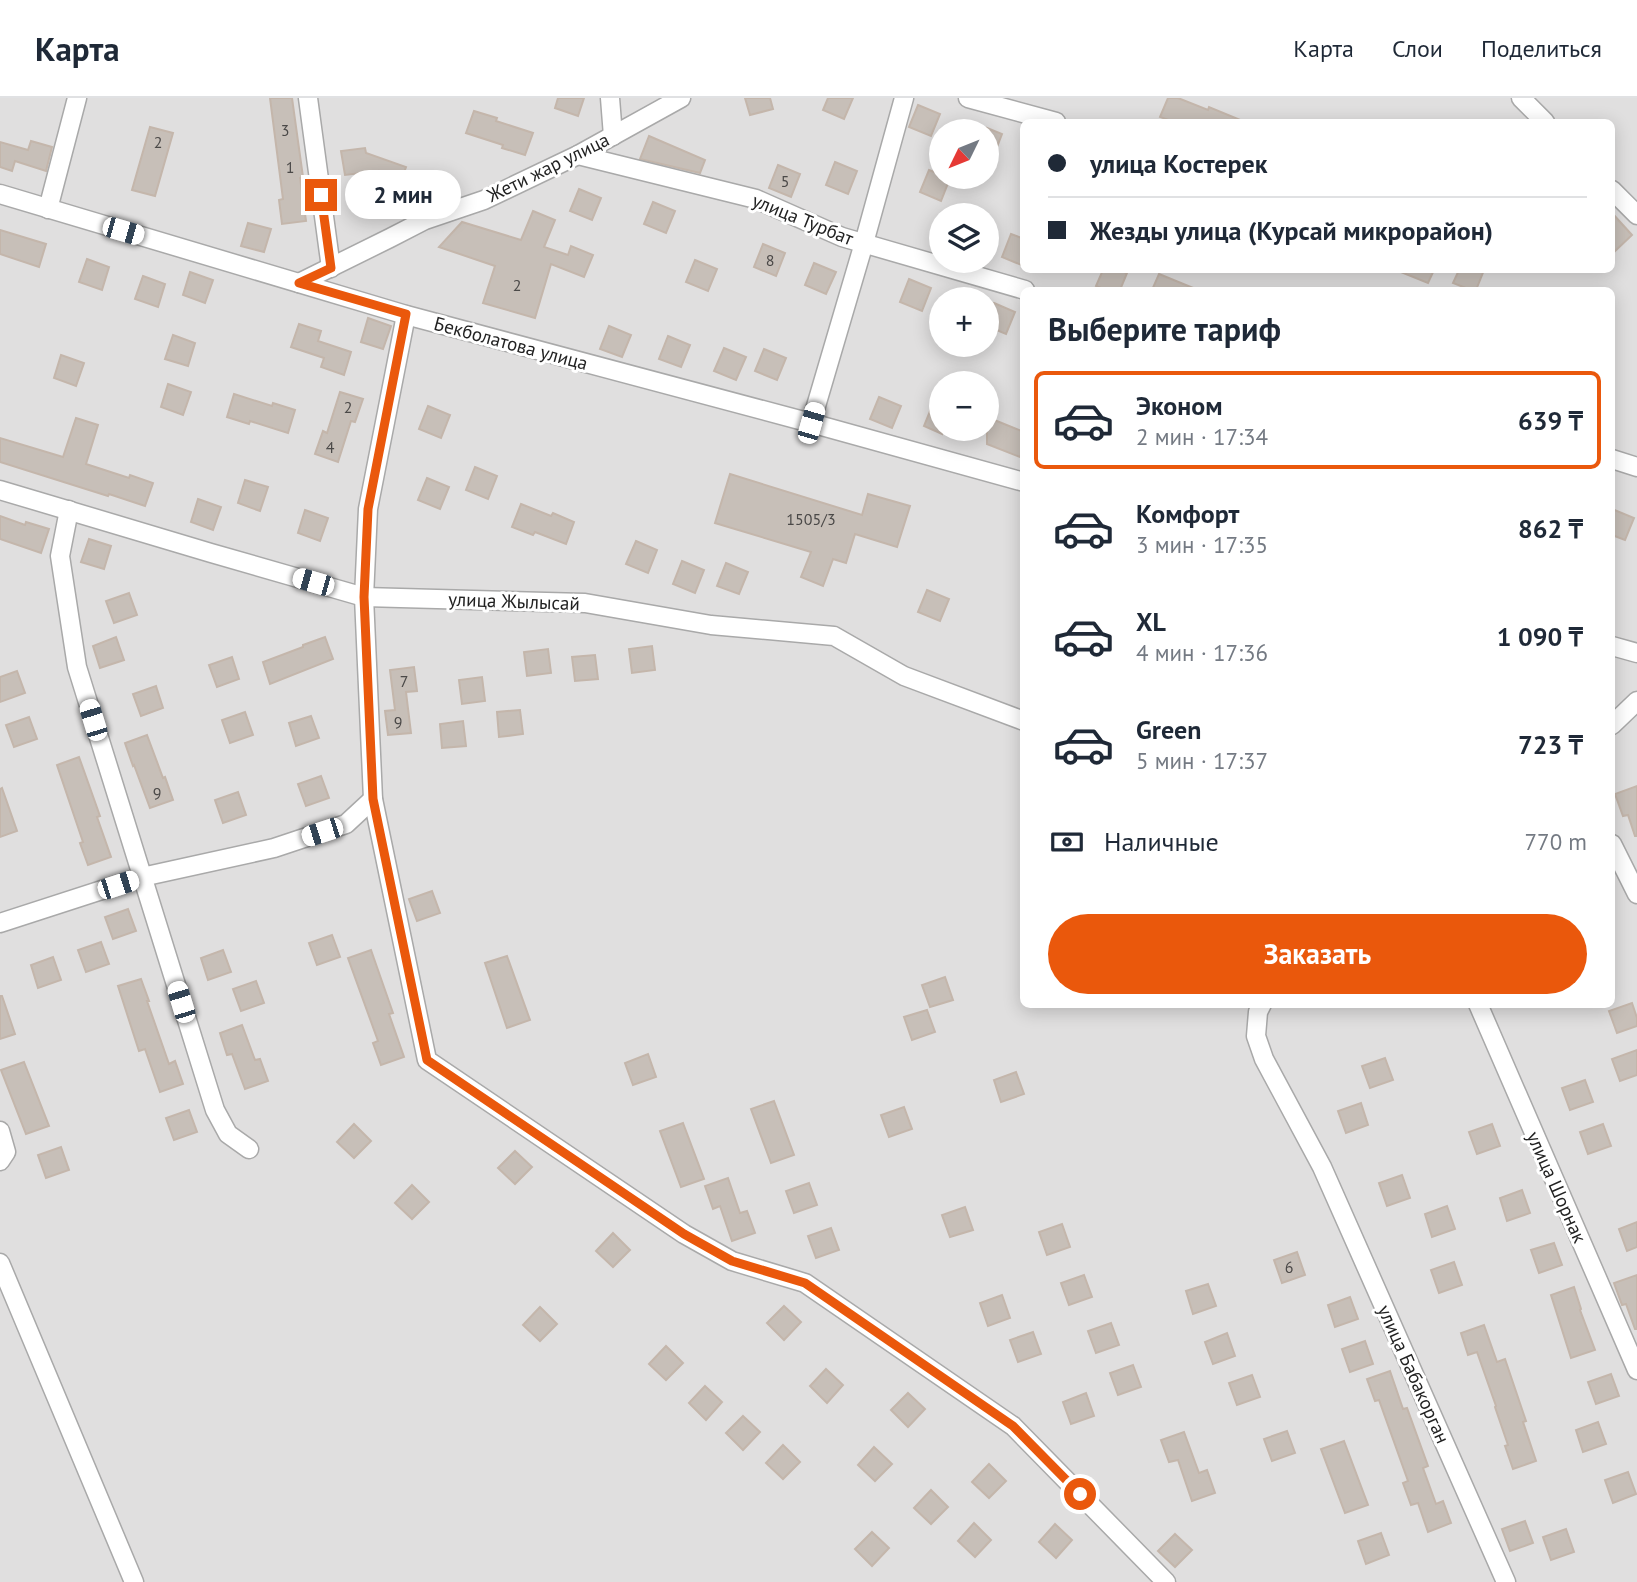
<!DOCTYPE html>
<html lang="ru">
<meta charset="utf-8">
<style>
:root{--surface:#fff;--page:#f6f6f7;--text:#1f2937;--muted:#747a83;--line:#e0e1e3;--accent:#ea580c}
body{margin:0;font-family:"PT Sans",sans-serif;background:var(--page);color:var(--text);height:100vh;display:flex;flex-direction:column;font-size:26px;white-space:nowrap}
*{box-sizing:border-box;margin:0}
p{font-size:23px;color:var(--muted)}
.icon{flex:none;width:38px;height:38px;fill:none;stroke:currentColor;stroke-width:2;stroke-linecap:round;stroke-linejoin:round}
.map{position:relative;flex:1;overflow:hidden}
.panel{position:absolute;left:1020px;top:189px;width:595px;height:721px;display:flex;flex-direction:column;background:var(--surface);border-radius:10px;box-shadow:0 4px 18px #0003}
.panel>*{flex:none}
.banner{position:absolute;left:1020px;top:21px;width:595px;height:154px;border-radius:10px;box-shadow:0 4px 18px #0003;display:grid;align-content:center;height:154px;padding:0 28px;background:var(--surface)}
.needle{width:46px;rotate:227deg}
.tools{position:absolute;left:929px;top:21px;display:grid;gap:14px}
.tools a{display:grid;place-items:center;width:70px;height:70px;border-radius:50%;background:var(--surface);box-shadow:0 4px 18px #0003;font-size:35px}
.end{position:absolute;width:32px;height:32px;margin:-16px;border:9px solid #ea580c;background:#fff;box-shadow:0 0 0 4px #fff}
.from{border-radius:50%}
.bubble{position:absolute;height:49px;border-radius:24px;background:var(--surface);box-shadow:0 4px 18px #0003;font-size:23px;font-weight:700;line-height:49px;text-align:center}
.car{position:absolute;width:21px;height:42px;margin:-21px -10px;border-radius:9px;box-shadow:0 0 5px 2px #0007;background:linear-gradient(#fff 24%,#345 0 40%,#fff 0 76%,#345 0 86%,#fff 0)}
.banner b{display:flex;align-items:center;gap:24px;height:66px;font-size:26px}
.banner b+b{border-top:2px solid var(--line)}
.banner i{width:18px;height:18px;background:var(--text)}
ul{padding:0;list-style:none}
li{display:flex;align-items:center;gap:21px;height:98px;margin:0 14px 10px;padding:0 14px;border:4px solid transparent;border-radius:10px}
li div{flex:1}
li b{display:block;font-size:26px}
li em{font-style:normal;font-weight:700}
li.current{border-color:var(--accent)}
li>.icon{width:63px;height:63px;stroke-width:1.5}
h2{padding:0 28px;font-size:32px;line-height:84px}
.pay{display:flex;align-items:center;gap:18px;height:77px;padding:0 28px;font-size:26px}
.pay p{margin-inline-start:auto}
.button{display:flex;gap:14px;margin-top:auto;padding:14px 28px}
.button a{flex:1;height:80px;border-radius:42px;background:var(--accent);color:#fff;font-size:28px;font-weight:700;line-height:80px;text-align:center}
header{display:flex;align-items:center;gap:42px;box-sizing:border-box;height:98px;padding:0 35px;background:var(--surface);border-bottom:2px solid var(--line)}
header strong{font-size:33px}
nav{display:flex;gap:38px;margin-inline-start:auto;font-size:24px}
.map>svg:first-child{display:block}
</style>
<header>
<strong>Карта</strong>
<nav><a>Карта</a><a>Слои</a><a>Поделиться</a></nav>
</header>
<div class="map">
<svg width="1637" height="1484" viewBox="0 0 1637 1484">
<rect width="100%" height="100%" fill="#f2efe9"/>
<path fill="#e0dfdf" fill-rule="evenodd" d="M 0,0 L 1637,0 L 1637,1484 L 0,1484 ZM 1024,24 L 1612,24 L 1612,172 L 1024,172 ZM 942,33 L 987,33 L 987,79 L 942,79 ZM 942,117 L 987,117 L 987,163 L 942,163 ZM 1024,192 L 1612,192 L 1612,906 L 1024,906 ZM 942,201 L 987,201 L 987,247 L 942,247 ZM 942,285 L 987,285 L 987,331 L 942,331 Z"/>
<g fill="#c7bfb8" stroke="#c4b6ab" stroke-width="2">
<polygon points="270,0 292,0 303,79 300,80 306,123 282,126 279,102 283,101"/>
<polygon points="558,0 584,0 578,18 555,10"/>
<polygon points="745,0 770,0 773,11 750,17"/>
<polygon points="828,0 853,0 844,21 823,12"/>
<polygon points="1168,0 1178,0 1208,12 1209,9 1245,24 1174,24 1160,19"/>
<polygon points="918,7 940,16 931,38 909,29"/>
<polygon points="474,13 497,20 496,23 533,35 525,57 502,50 503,47 466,35"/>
<polygon points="150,29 173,35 155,98 132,92"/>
<polygon points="987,30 1002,36 988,72 987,72"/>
<polygon points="649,38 705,62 700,75 640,61"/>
<polygon points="31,43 52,49 46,73 15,63 12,73 0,69 0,44 28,52"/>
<polygon points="365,50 366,55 406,69 398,91 374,83 378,73 345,77 341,53"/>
<polygon points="835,64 857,73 848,96 826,87"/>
<polygon points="778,67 800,76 791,99 769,90"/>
<polygon points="929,72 942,77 942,79 950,80 941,103 920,94"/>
<polygon points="579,91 601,100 592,122 570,113"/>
<polygon points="653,104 675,113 666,135 644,126"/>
<polygon points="533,113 555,122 544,149 568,157 571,148 593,157 584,179 551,166 535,220 483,205 495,168 439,149 462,124 521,142"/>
<polygon points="1612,115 1632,137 1612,156"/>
<polygon points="248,125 271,131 264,154 241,148"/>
<polygon points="0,132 46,146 39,169 0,156"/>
<polygon points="1011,136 1024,141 1024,168 1002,159"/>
<polygon points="763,146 785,155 776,178 754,169"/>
<polygon points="87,161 109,169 102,192 79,184"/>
<polygon points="695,162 717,171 708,193 686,184"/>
<polygon points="814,165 836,174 826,196 805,187"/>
<polygon points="1103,172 1119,172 1127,175 1120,192 1106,192 1096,188"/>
<polygon points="1396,172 1434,172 1428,185"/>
<polygon points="1459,172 1484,172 1476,192 1471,192 1453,185"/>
<polygon points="190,174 213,182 205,205 183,197"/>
<polygon points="1159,176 1198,192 1152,192"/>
<polygon points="143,178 165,186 158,209 135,201"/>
<polygon points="909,181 931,190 922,213 900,204"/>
<polygon points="994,205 1015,214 1006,236 987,228 987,221"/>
<polygon points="368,220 391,228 383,251 361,244"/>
<polygon points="299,226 321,233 318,243 351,254 344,277 321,269 324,260 291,249"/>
<polygon points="609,228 631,237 622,259 600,251"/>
<polygon points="173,237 195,245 188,268 165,261"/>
<polygon points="668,238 690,247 681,269 659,261"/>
<polygon points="724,250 746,259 736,282 714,273"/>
<polygon points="764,251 786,260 777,282 755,273"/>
<polygon points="61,257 84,265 76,288 54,280"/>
<polygon points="168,286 191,294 183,317 161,309"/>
<polygon points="941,286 942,286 942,336 924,328"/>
<polygon points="340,294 363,301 355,324 351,323 338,364 315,356 323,333 327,335"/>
<polygon points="234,296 272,308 273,305 295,312 288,335 250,323 249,326 227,319"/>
<polygon points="879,299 901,308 892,330 870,321"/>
<polygon points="428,308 450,317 441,340 419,331"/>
<polygon points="987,319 1024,334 1024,350 1020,359 987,346"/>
<polygon points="76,320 98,327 86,366 129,380 130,377 153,385 145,408 109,396 108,398 0,364 0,340 63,359"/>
<polygon points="475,369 497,378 488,401 466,392"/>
<polygon points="730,376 862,417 868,396 910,408 897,449 855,436 846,465 833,461 823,488 801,479 811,454 715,425"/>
<polygon points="427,380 449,389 440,411 418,402"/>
<polygon points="245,382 268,389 260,413 238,405"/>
<polygon points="198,401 221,409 213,432 191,424"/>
<polygon points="521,406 551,418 553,415 574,424 566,446 535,434 533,437 512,429"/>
<polygon points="1612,411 1634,420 1625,442 1612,437"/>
<polygon points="305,412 328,420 320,443 298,435"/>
<polygon points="0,418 25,427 26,424 49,431 41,455 0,441"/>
<polygon points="89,441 111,448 104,471 81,464"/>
<polygon points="636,443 657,452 648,475 626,466"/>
<polygon points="682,463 704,472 695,495 673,486"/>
<polygon points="726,465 748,474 739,496 717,488"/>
<polygon points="927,492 949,501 940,523 918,514"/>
<polygon points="129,495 137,517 114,525 106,503"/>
<polygon points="116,539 124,562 100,570 93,548"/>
<polygon points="325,539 333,561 270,586 263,564 303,549 303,547"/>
<polygon points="652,548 655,572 632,575 629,551"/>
<polygon points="548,551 551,575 527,578 524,554"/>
<polygon points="595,557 598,581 575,583 572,559"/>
<polygon points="232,559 239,581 217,589 209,567"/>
<polygon points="414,569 417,593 406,594 411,635 388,637 385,613 395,612 390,572"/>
<polygon points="17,573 25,595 0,604 0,579"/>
<polygon points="482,579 485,603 462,606 459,582"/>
<polygon points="156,588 163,610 141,618 133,596"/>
<polygon points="520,612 523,636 499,639 497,614"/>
<polygon points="245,614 253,637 230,645 222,622"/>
<polygon points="311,618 319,640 296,648 289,625"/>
<polygon points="29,619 37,641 14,649 6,627"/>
<polygon points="463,623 466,648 442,650 440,626"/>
<polygon points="147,637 163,680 165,679 173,702 150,710 134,667 133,668 125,645"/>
<polygon points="79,659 100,718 97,719 111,759 88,767 80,745 83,744 57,667"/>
<polygon points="321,678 329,700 306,708 298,686"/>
<polygon points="1637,688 1637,738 1635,738 1628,717 1623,718 1615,696"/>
<polygon points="2,690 17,733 0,739 0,691"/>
<polygon points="238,694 246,717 223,725 215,702"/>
<polygon points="432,793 440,815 417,823 409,801"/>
<polygon points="128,811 136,833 113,841 105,819"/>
<polygon points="332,837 340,859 317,867 309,845"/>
<polygon points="101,844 109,866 86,874 78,852"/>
<polygon points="223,852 231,874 208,882 201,860"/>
<polygon points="371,852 393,915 389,916 404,959 381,967 373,945 378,943 348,860"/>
<polygon points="507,858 530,922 507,930 485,865"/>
<polygon points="53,859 61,882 38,890 31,867"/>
<polygon points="945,879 953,902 930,909 922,887"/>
<polygon points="141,881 149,903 147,903 169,966 175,963 183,986 160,994 145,951 139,953 118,888"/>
<polygon points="256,883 264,905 241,913 233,891"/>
<polygon points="0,898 2,898 15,936 0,941"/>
<polygon points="1632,905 1637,920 1637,928 1617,935 1609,913"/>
<polygon points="927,912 935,934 912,942 904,919"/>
<polygon points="242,927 255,962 260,961 268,983 245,991 232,956 227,957 220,935"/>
<polygon points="1637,952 1637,977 1620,983 1612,961"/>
<polygon points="648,956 656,979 633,987 625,965"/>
<polygon points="1385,960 1393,982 1370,990 1362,968"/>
<polygon points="24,964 49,1028 26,1036 1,972"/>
<polygon points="1016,974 1024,996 1001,1004 994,982"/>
<polygon points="1585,982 1593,1004 1570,1012 1562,990"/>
<polygon points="774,1003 794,1057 771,1065 751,1011"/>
<polygon points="1361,1005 1368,1027 1346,1035 1338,1013"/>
<polygon points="904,1009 912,1031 889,1039 881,1017"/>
<polygon points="189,1012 197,1034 174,1042 166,1020"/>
<polygon points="683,1025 704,1081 681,1089 660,1033"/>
<polygon points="354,1026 371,1043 354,1060 337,1044"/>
<polygon points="1492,1026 1500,1048 1477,1056 1469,1034"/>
<polygon points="1603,1026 1611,1048 1588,1056 1580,1034"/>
<polygon points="61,1049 69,1072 46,1080 38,1057"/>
<polygon points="515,1053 532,1069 515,1086 498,1070"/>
<polygon points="1402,1077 1410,1100 1387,1108 1379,1085"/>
<polygon points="728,1080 740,1115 747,1113 755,1135 732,1143 720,1108 713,1111 705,1088"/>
<polygon points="809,1085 817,1107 794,1115 786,1093"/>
<polygon points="412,1087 429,1104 412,1121 395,1105"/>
<polygon points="1522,1092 1530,1115 1507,1123 1500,1100"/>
<polygon points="1447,1108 1455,1131 1432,1139 1425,1116"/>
<polygon points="965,1109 973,1132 950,1139 942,1117"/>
<polygon points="1637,1124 1637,1149 1627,1153 1619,1131"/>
<polygon points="1062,1126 1070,1149 1047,1157 1039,1134"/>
<polygon points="831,1130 839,1152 816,1160 808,1138"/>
<polygon points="613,1135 630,1152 613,1169 596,1153"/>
<polygon points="1554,1145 1562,1167 1539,1175 1531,1152"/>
<polygon points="1297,1154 1305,1177 1282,1185 1274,1162"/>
<polygon points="1454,1164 1462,1187 1439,1195 1431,1172"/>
<polygon points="1084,1177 1092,1199 1069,1207 1061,1185"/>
<polygon points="1637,1177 1637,1231 1635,1231 1626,1206 1622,1207 1614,1185"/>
<polygon points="1208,1186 1216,1208 1193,1216 1186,1193"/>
<polygon points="1574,1189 1581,1211 1580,1212 1595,1252 1571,1260 1551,1197"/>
<polygon points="1002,1197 1010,1220 988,1228 980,1205"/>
<polygon points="1350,1199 1358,1221 1335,1229 1328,1207"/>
<polygon points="784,1208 801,1224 784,1242 767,1225"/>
<polygon points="540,1209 557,1226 540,1243 523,1227"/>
<polygon points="1111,1225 1119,1247 1096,1255 1088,1233"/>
<polygon points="1484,1227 1497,1264 1505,1261 1526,1323 1523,1324 1536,1363 1513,1371 1505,1348 1508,1347 1495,1309 1496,1308 1477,1254 1468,1257 1461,1235"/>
<polygon points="1033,1234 1041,1256 1018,1264 1010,1242"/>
<polygon points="1227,1235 1235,1258 1213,1266 1205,1244"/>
<polygon points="1365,1243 1373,1266 1350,1274 1342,1251"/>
<polygon points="666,1248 683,1265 666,1282 649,1266"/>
<polygon points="1133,1267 1141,1289 1118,1297 1110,1275"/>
<polygon points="826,1271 843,1287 827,1305 810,1288"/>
<polygon points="1390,1273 1403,1311 1407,1310 1428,1368 1423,1370 1436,1406 1443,1403 1451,1425 1428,1434 1418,1405 1411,1407 1403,1385 1408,1383 1379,1302 1375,1303 1367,1281"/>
<polygon points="1611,1276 1619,1298 1596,1306 1588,1284"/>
<polygon points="1252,1277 1260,1299 1237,1307 1229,1285"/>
<polygon points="705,1288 722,1304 706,1322 689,1305"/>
<polygon points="908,1295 925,1311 908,1329 891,1312"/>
<polygon points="1086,1295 1094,1318 1071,1326 1063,1304"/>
<polygon points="743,1318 760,1334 743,1352 726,1335"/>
<polygon points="1598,1324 1606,1346 1583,1354 1576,1332"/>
<polygon points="1287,1333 1295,1355 1272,1363 1264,1341"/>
<polygon points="1184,1334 1199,1375 1207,1372 1215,1395 1192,1403 1178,1362 1169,1364 1161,1342"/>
<polygon points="1344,1343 1368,1407 1345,1415 1321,1351"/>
<polygon points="783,1347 800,1364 783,1381 766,1365"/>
<polygon points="874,1349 892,1366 875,1383 858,1367"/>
<polygon points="989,1366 1006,1383 989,1400 972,1384"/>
<polygon points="1628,1374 1636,1396 1613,1405 1605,1382"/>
<polygon points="931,1392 948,1409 931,1426 914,1410"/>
<polygon points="1525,1423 1533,1445 1510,1453 1502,1431"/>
<polygon points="974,1425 991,1442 975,1459 958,1443"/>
<polygon points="1055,1426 1072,1442 1056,1460 1039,1444"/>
<polygon points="1566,1431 1574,1454 1551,1462 1543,1439"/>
<polygon points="872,1434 889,1450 872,1468 855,1451"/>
<polygon points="1381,1435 1389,1457 1366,1466 1358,1443"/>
<polygon points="1175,1436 1192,1452 1175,1469 1158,1453"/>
</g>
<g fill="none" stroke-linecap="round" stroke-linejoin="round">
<defs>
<g id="minor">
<polyline points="308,0 331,170"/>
<polyline points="610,0 613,38"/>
<polyline points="968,0 1056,24"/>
<polyline points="1521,0 1545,24"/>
<polyline points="578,57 756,101 842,139 1025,192"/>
<polyline points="1612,92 1637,117"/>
<polyline points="0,96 406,217 811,325 1024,384"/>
<polyline points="48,111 77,0"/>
<polyline points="299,185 390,140 425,122 484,102 578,57 681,0"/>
<polyline points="406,217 368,411 364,499 373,701 427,962 684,1136 732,1163 805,1185 1013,1328 1166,1484"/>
<polyline points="811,325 864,145 904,0"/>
<polyline points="1612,361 1637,369"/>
<polyline points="0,392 211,455 364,499 585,505 711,527 834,538 904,578 1024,623"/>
<polyline points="69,412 60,458 77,569 215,1012 228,1036 249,1051"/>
<polyline points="1612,548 1637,555"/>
<polyline points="1612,627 1637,603"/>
<polyline points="1612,746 1637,796"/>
<polyline points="0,825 142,779 274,750 346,726 373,701"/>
<polyline points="1262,906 1258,914 1256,938 1264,961 1322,1069 1506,1484"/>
<polyline points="1478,906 1637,1272"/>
<polyline points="0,1033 6,1054 0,1063"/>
<polyline points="0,1165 134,1484"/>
</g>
</defs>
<use href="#minor" stroke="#a9a9a9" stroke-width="21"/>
<use href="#minor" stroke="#fff" stroke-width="18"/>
</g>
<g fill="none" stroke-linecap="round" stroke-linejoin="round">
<polyline stroke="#ea580c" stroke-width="9" points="321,97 331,170 299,185 406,216 368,411 364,499 373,701 427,962 684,1136 732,1163 805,1185 1013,1328 1080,1396"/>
</g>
<g text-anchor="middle" stroke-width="6" stroke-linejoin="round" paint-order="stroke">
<g font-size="16" fill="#4b4948">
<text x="285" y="38">3</text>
<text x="158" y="50">2</text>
<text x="290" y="75">1</text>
<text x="785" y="89">5</text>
<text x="770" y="168">8</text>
<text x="517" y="193">2</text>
<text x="348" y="315">2</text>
<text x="330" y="355">4</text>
<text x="811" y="427">1505/3</text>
<text x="404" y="589">7</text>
<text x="398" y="630">9</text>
<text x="157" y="701">9</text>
<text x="1289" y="1175">6</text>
</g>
<g font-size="19" fill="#222" stroke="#fff">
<text transform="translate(548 69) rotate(-26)" y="7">Жети жар улица</text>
<text transform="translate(803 121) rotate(22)" y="7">улица Турбат</text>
<text transform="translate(511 245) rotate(15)" y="7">Бекболатова улица</text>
<text transform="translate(514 503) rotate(2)" y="7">улица Жылысай</text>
<text transform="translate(1557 1089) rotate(66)" y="7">улица Шорнак</text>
<text transform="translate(1414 1276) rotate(66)" y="7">улица Бабакорган</text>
</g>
</g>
</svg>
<div class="tools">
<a><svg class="needle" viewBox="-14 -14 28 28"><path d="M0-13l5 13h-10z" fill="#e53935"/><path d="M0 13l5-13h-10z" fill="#747a83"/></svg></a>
<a><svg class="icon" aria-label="layers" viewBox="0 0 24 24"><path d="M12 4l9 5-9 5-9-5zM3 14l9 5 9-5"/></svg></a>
<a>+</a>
<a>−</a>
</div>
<i class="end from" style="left:1080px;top:1396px"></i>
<i class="end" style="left:321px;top:97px"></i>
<div class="bubble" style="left:345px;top:72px;width:116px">2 мин</div>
<i class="car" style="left:123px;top:133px;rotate:106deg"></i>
<i class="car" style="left:811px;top:325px;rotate:16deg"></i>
<i class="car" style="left:313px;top:484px;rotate:286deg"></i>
<i class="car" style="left:93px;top:622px;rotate:343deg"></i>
<i class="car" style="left:322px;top:734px;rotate:252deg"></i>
<i class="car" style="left:118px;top:787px;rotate:72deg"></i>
<i class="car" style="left:181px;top:904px;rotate:343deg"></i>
<div class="banner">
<b><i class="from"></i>улица Костерек</b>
<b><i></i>Жезды улица (Курсай микрорайон)</b>
</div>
<section class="panel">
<h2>Выберите тариф</h2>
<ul>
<li class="current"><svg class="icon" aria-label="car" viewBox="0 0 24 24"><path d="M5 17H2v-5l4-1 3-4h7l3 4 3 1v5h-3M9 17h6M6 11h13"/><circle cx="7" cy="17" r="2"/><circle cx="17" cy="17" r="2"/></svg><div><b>Эконом</b><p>2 мин · 17:34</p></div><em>639 ₸</em></li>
<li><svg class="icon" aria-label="car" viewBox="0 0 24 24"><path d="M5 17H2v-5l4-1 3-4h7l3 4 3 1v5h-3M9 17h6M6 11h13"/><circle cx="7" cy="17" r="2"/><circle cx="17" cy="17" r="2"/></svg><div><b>Комфорт</b><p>3 мин · 17:35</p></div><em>862 ₸</em></li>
<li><svg class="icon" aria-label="car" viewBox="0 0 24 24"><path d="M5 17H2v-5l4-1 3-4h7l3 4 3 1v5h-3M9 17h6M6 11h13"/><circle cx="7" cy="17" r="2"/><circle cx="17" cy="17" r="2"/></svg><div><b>XL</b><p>4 мин · 17:36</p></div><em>1 090 ₸</em></li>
<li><svg class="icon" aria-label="car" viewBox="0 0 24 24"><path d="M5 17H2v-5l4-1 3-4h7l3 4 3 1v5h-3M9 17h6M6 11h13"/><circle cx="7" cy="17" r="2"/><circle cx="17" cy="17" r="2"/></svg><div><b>Green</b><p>5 мин · 17:37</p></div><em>723 ₸</em></li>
</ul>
<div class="pay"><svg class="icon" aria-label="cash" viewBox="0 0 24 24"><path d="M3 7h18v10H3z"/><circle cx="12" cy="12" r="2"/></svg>Наличные<p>770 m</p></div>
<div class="button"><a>Заказать</a></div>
</section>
</div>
